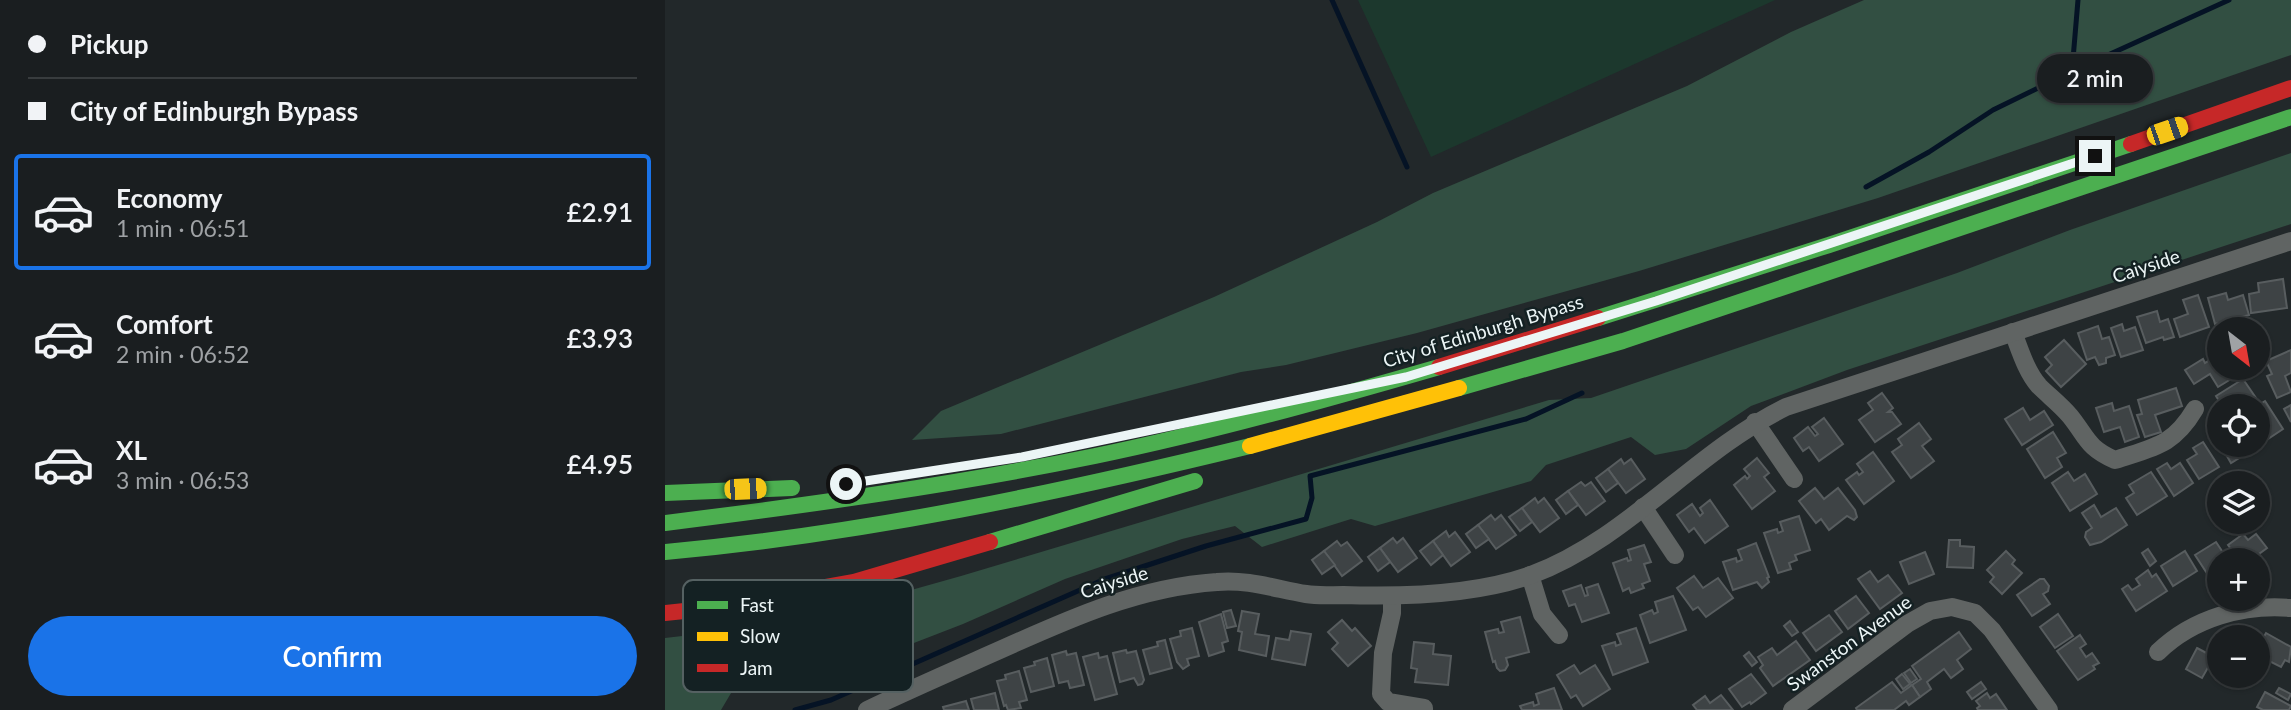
<!DOCTYPE html>
<meta charset="utf-8">
<style>
:root{--surface:#1a1e20;--page:#232729;--text:#f1f3f6;--muted:#9fa2a5;--line:#383c3e;--accent:#1a73e8}
body{margin:0;font-family:Lato,sans-serif;background:var(--page);color:var(--text);height:100vh;display:flex;flex-direction:column;font-size:26px;white-space:nowrap}
*{box-sizing:border-box;margin:0}
p{font-size:23px;color:var(--muted)}
.icon{flex:none;width:38px;height:38px;fill:none;stroke:currentColor;stroke-width:2;stroke-linecap:round;stroke-linejoin:round}
.map{position:relative;flex:1;overflow:hidden}
.details{display:flex;flex-direction:column;background:var(--surface);width:665px}
.details>*{flex:none}
.banner{display:grid;align-content:center;height:154px;padding:0 28px;background:var(--surface)}
.needle{width:46px;rotate:149deg}
.fabs{position:absolute;left:1542px;top:317px;display:grid;gap:14px}
.fabs a{display:grid;place-items:center;width:63px;height:63px;border-radius:50%;background:var(--surface);box-shadow:0 2px 5px #0004,0 0 0 2px var(--line);font-size:35px}
.end{position:absolute;width:32px;height:32px;margin:-16px;border:9px solid #ecf5f6;background:#111;box-shadow:0 0 0 4px #111}
.from{border-radius:50%}
.bubble{position:absolute;height:49px;border-radius:24px;background:var(--surface);box-shadow:0 2px 5px #0004,0 0 0 2px var(--line);font-size:23px;font-weight:600;line-height:49px;text-align:center}
.car{position:absolute;width:21px;height:42px;margin:-21px -10px;border-radius:9px;box-shadow:0 0 5px 2px #0007;background:linear-gradient(#f5c518 24%,#345 0 40%,#f5c518 0 76%,#345 0 86%,#f5c518 0)}
.banner b{display:flex;align-items:center;gap:24px;height:66px;font-size:26px}
.banner b+b{border-top:2px solid var(--line)}
.banner i{width:18px;height:18px;background:var(--text)}
ul{padding:0;list-style:none}
li{display:flex;align-items:center;gap:21px;height:116px;margin:0 14px 10px;padding:0 14px;border:4px solid transparent;border-radius:7px}
li div{flex:1}
li b{display:block;font-size:26px}
li em{font-style:normal;font-weight:600}
li.on{border-color:var(--accent)}
li>.icon{width:63px;height:63px;stroke-width:1.5}
.action{display:flex;gap:14px;margin-top:auto;padding:14px 28px}
.action a{flex:1;height:80px;border-radius:42px;background:var(--accent);color:#fff;font-size:28px;font-weight:600;line-height:80px;text-align:center}
main{display:flex;flex:1;min-height:0}
.map>svg:first-child{display:block}
</style>
<main>
<section class="details">
<div class="banner">
<b><i class="from"></i>Pickup</b>
<b><i></i>City of Edinburgh Bypass</b>
</div>
<ul>
<li class="on"><svg class="icon" aria-label="car" viewBox="0 0 24 24"><path d="M5 17H2v-5l4-1 3-4h7l3 4 3 1v5h-3M9 17h6M6 11h13"/><circle cx="7" cy="17" r="2"/><circle cx="17" cy="17" r="2"/></svg><div><b>Economy</b><p>1 min · 06:51</p></div><em>£2.91</em></li>
<li><svg class="icon" aria-label="car" viewBox="0 0 24 24"><path d="M5 17H2v-5l4-1 3-4h7l3 4 3 1v5h-3M9 17h6M6 11h13"/><circle cx="7" cy="17" r="2"/><circle cx="17" cy="17" r="2"/></svg><div><b>Comfort</b><p>2 min · 06:52</p></div><em>£3.93</em></li>
<li><svg class="icon" aria-label="car" viewBox="0 0 24 24"><path d="M5 17H2v-5l4-1 3-4h7l3 4 3 1v5h-3M9 17h6M6 11h13"/><circle cx="7" cy="17" r="2"/><circle cx="17" cy="17" r="2"/></svg><div><b>XL</b><p>3 min · 06:53</p></div><em>£4.95</em></li>
</ul>
<div class="action"><a>Confirm</a></div>
</section>
<div class="map">
<svg width="1626" height="710" viewBox="0 0 1626 710">
<rect width="100%" height="100%" fill="#22282a"/>
<polygon fill="#1c382d" points="693,0 1110,0 766,157"/>
<g fill="#324f42">
<polygon points="1199,0 1626,0 1626,55 1213,198 974,271 752,333 621,365 576,372 336,434 247,440 276,411 549,297 712,222 768,193 1022,86 1126,32"/>
<polygon points="1626,153 1626,224 1182,370 1086,406 1021,449 990,455 966,437 881,465 866,481 710,526 686,519 597,547 570,526 517,539 400,579 298,624 192,665 69,688 56,710 0,710 0,638 129,623 296,576 884,400 926,398 1292,273 1405,230"/>
</g>
<g fill="none" stroke-linecap="round" stroke-linejoin="round">
<g stroke="#051325" stroke-width="5">
<polyline points="667,0 742,167"/>
<polyline points="1407,71 1413,0"/>
<polyline points="1201,187 1264,152 1328,110 1410,70 1564,0"/>
<polyline points="130,710 166,700 440,579 541,546 641,519 647,498 645,476 861,419 917,393"/>
</g>
</g>
<g fill="#3e4345" stroke="#585d5f" stroke-width="2">
<polygon points="1618,279 1622,308 1586,313 1584,294 1594,292 1593,283"/>
<polygon points="1561,293 1563,300 1578,295 1584,315 1550,324 1543,298"/>
<polygon points="1533,295 1544,327 1515,337 1509,319 1523,314 1518,300"/>
<polygon points="1492,311 1495,322 1503,319 1509,337 1499,340 1498,337 1481,343 1472,317"/>
<polygon points="1457,324 1459,331 1470,327 1478,350 1456,357 1446,328"/>
<polygon points="1433,326 1437,339 1444,337 1450,355 1441,358 1441,363 1434,365 1430,357 1422,360 1413,333"/>
<polygon points="1399,340 1421,364 1396,387 1381,371 1387,365 1380,357"/>
<polygon points="1626,350 1626,373 1620,376 1626,392 1612,398 1602,376 1607,374 1601,361"/>
<polygon points="1554,354 1554,368 1565,368 1571,376 1553,387 1545,374 1529,384 1520,370 1538,359 1540,363"/>
<polygon points="1578,379 1591,398 1579,406 1567,406 1563,400 1556,404 1551,396"/>
<polygon points="1511,388 1517,406 1490,415 1496,432 1480,437 1472,415 1477,414 1473,400"/>
<polygon points="1217,393 1228,408 1223,412 1227,412 1236,424 1210,442 1194,420 1208,410 1203,403"/>
<polygon points="1600,401 1618,429 1591,447 1594,421 1592,406"/>
<polygon points="1447,403 1449,411 1464,406 1474,437 1460,442 1455,427 1439,432 1431,408"/>
<polygon points="1626,405 1626,422 1619,409"/>
<polygon points="1358,408 1365,420 1379,411 1388,425 1357,445 1340,419"/>
<polygon points="1159,418 1178,444 1154,461 1144,447 1138,451 1129,438 1143,427 1150,436 1153,434 1147,427"/>
<polygon points="1254,423 1266,439 1257,446 1269,461 1246,478 1227,452 1237,445 1233,439"/>
<polygon points="1388,432 1401,453 1392,458 1397,467 1380,478 1362,449"/>
<polygon points="1538,442 1554,467 1534,479 1522,460 1532,454 1528,448"/>
<polygon points="1555,444 1579,444 1584,452 1566,463"/>
<polygon points="1208,452 1229,481 1199,504 1181,480 1192,472 1194,475 1198,472 1192,464"/>
<polygon points="1092,458 1104,473 1099,477 1110,491 1087,509 1069,485 1080,476 1082,479 1085,476 1079,469"/>
<polygon points="956,459 959,464 966,459 980,479 961,493 943,469"/>
<polygon points="1502,463 1506,469 1515,463 1528,483 1509,496 1492,469"/>
<polygon points="943,469 953,483 941,492 931,478"/>
<polygon points="1403,472 1409,481 1420,474 1432,494 1405,511 1387,483"/>
<polygon points="1486,472 1502,496 1472,515 1461,498 1469,493 1464,485"/>
<polygon points="916,482 920,486 926,482 940,501 921,515 903,491"/>
<polygon points="1150,488 1159,499 1173,488 1190,510 1192,517 1189,520 1182,516 1164,530 1156,519 1151,523 1134,501"/>
<polygon points="903,491 913,505 901,514 891,500"/>
<polygon points="870,498 873,503 879,498 894,518 875,532 857,508"/>
<polygon points="1045,500 1063,526 1040,543 1029,528 1024,532 1012,515 1027,504 1035,516 1038,513 1035,508"/>
<polygon points="1429,505 1436,517 1451,508 1462,525 1436,542 1425,545 1420,537 1421,532 1427,528 1417,513"/>
<polygon points="857,508 867,522 855,531 844,517"/>
<polygon points="826,515 830,520 836,515 851,535 831,549 813,525"/>
<polygon points="1134,516 1145,550 1130,555 1132,560 1124,563 1126,569 1113,573 1099,533 1112,529 1113,533 1118,531 1115,522"/>
<polygon points="813,525 824,539 811,548 801,534"/>
<polygon points="781,531 784,537 790,532 805,552 786,566 768,541"/>
<polygon points="1578,534 1583,540 1591,534 1602,548 1594,554 1601,564 1592,570 1592,560 1574,560 1563,545"/>
<polygon points="728,538 732,543 738,538 752,558 733,572 715,548"/>
<polygon points="1284,540 1295,540 1295,546 1309,547 1308,568 1282,567"/>
<polygon points="672,541 676,546 682,542 697,561 677,576 659,551"/>
<polygon points="768,541 778,555 766,565 755,551"/>
<polygon points="1551,542 1563,560 1554,560 1554,577 1547,581 1530,555"/>
<polygon points="1091,543 1104,577 1102,578 1104,582 1097,588 1092,582 1068,590 1058,562 1071,558 1072,562 1077,560 1073,550"/>
<polygon points="979,545 986,562 979,564 985,581 977,584 979,588 966,593 964,588 958,591 948,563 962,558 963,561 966,560 963,550"/>
<polygon points="715,548 725,562 713,571 703,557"/>
<polygon points="1483,549 1491,561 1485,566 1477,553"/>
<polygon points="659,551 670,565 657,574 647,560"/>
<polygon points="1341,551 1350,560 1347,564 1357,573 1337,594 1325,582 1329,577 1322,570"/>
<polygon points="1520,551 1532,571 1508,586 1496,566"/>
<polygon points="1260,552 1269,574 1244,584 1235,562"/>
<polygon points="1483,570 1487,577 1491,574 1502,591 1471,611 1457,589 1463,585 1467,590 1475,585 1471,579"/>
<polygon points="1205,571 1213,582 1223,575 1237,593 1215,609 1193,579"/>
<polygon points="1029,576 1038,588 1053,578 1068,598 1041,617 1033,607 1028,610 1012,588"/>
<polygon points="1375,579 1379,579 1384,586 1383,591 1378,594 1385,604 1367,616 1352,595"/>
<polygon points="933,584 944,613 917,622 910,604 904,606 898,591 916,585 920,596 923,595 921,588"/>
<polygon points="1008,596 1021,630 985,643 975,615 987,610 989,614 993,612 990,602"/>
<polygon points="1191,596 1204,613 1183,629 1170,611"/>
<polygon points="566,610 571,626 562,628 558,612"/>
<polygon points="577,611 594,614 590,634 604,636 601,656 574,650 577,632 573,631"/>
<polygon points="556,614 563,641 557,643 559,651 544,656 534,622"/>
<polygon points="1393,614 1408,636 1390,648 1375,627"/>
<polygon points="1164,615 1177,632 1151,651 1138,633"/>
<polygon points="855,617 864,652 841,658 843,665 840,670 835,671 832,668 830,661 828,662 820,632 833,629 834,633 839,632 836,622"/>
<polygon points="677,620 687,631 690,628 706,646 683,666 667,649 673,643 663,632"/>
<polygon points="1125,621 1133,632 1127,636 1119,626"/>
<polygon points="527,628 534,656 522,659 524,665 518,669 512,662 505,639 516,636 515,631"/>
<polygon points="971,628 983,662 948,675 937,646 950,642 951,646 956,644 952,634"/>
<polygon points="626,631 646,634 640,665 607,659 611,638 624,640"/>
<polygon points="1294,632 1306,649 1292,660 1298,669 1286,678 1279,669 1262,682 1266,689 1255,697 1247,685 1256,679 1247,666"/>
<polygon points="1601,633 1626,647 1624,662 1620,660 1616,667 1592,655 1592,649"/>
<polygon points="1415,635 1421,644 1415,648 1421,657 1427,653 1434,663 1428,666 1430,669 1413,680 1392,651"/>
<polygon points="500,640 507,668 485,674 478,650 493,646 492,642"/>
<polygon points="1131,641 1145,660 1108,686 1095,668 1098,665 1093,657 1107,648 1112,655"/>
<polygon points="749,642 769,644 768,654 786,656 783,685 750,682 752,669 746,668"/>
<polygon points="1532,648 1549,657 1537,678 1521,669"/>
<polygon points="461,650 462,653 471,651 479,680 477,684 473,685 469,678 455,682 448,653"/>
<polygon points="401,651 402,655 411,653 419,685 405,688 403,681 394,683 387,655"/>
<polygon points="1084,652 1092,662 1087,666 1079,656"/>
<polygon points="433,653 434,658 442,656 452,694 430,700 418,657"/>
<polygon points="382,658 389,686 366,692 359,668 370,665 369,662"/>
<polygon points="909,665 915,674 930,665 945,689 918,706 911,695 906,698 892,675"/>
<polygon points="1245,669 1252,679 1246,683 1239,673"/>
<polygon points="354,671 362,700 354,702 356,708 343,710 341,705 339,706 332,681 341,679 340,675"/>
<polygon points="1086,674 1101,693 1086,704 1085,702 1077,707 1064,689"/>
<polygon points="1237,674 1245,684 1238,689 1231,679"/>
<polygon points="1227,682 1236,693 1247,685 1255,697 1244,705 1241,701 1229,710 1192,710 1191,708"/>
<polygon points="1316,682 1321,689 1307,699 1302,692"/>
<polygon points="889,688 897,710 857,710 855,706 868,702 869,706 874,704 871,694"/>
<polygon points="1614,688 1626,694 1623,700 1611,693"/>
<polygon points="1600,692 1626,706 1624,710 1598,710 1592,707"/>
<polygon points="330,693 334,710 309,710 306,699"/>
<polygon points="1322,693 1325,698 1331,694 1342,710 1313,710 1312,708 1315,706 1311,701"/>
<polygon points="1056,695 1068,710 1032,710 1028,705 1040,696 1045,703"/>
<polygon points="301,701 304,710 279,710 278,707"/>
</g>
<g fill="none" stroke-linecap="round" stroke-linejoin="round">
<g stroke="#606463" stroke-width="18">
<path d="M 1348,332 C 1355,350 1361,371 1374,386 C 1384,396 1396,405 1405,416 C 1422,437 1422,448 1450,460 C 1489,447 1508,446 1530,409"/>
<polyline points="1090,422 1129,479"/>
<polyline points="978,507 1010,555"/>
<polyline points="865,575 877,614 894,635"/>
<polyline points="727,596 727,613 718,653 716,694 723,702 759,708 759,710"/>
<path d="M 1493,652 C 1528,618 1578,604 1626,608"/>
<path d="M 202,710 C 246,689 292,669 337,649 C 406,618 475,587 552,582 C 582,579 611,589 641,594 C 653,596 665,595 678,595 C 737,597 810,595 866,575 C 963,539 1029,452 1121,407 L 1626,241"/>
<polyline points="1127,710 1242,624 1265,611 1287,607 1310,613 1327,630 1384,710"/>
</g>
<g stroke="#4caf50" stroke-width="16">
<polyline points="933,318 1164,245 1466,144"/>
<polyline points="794,388 958,341 1626,117"/>
<polyline points="0,493 127,488"/>
<path d="M 0,523 C 144,505 288,485 430,456 C 546,432 660,400 774,367"/>
<polyline points="325,542 530,481"/>
<path d="M 0,552 C 198,534 392,493 585,446"/>
</g>
<polyline stroke="#ffc107" stroke-width="16" points="585,446 794,388"/>
<g stroke="#c62828" stroke-width="16">
<polyline points="1466,144 1626,88"/>
<polyline points="774,367 933,318"/>
<polyline points="0,613 38,609 189,582 325,542"/>
</g>
</g>
<g fill="none" stroke-linecap="round" stroke-linejoin="round">
<polyline stroke="#ecf5f6" stroke-width="9" points="181,484 357,457 741,377 991,301 1430,156"/>
</g>
<g text-anchor="middle" stroke-width="5" stroke-linejoin="round" paint-order="stroke">
<g font-size="19" fill="#ecf5f6" stroke="#142123">
<text transform="translate(1481 266) rotate(-18)" y="7">Caiyside</text>
<text transform="translate(818 331) rotate(-17)" y="7">City of Edinburgh Bypass</text>
<text transform="translate(449 582) rotate(-17)" y="7">Caiyside</text>
<text transform="translate(1184 643) rotate(-36)" y="7">Swanston Avenue</text>
</g>
</g>
<rect x="18" y="580" width="230" height="112" rx="10" fill="#142123" stroke="#556162" stroke-width="2"/>
<rect x="32" y="601" width="31" height="8" fill="#4caf50"/>
<rect x="32" y="632" width="31" height="9" fill="#ffc107"/>
<rect x="32" y="664" width="31" height="8" fill="#c62828"/>
<g font-size="19" fill="#ecf5f6">
<text x="75" y="612">Fast</text>
<text x="75" y="643">Slow</text>
<text x="75" y="675">Jam</text>
</g>
</svg>
<div class="fabs">
<a><svg class="needle" viewBox="-14 -14 28 28"><path d="M0-13l5 13h-10z" fill="#e53935"/><path d="M0 13l5-13h-10z" fill="#9fa2a5"/></svg></a>
<a><svg class="icon" aria-label="locate" viewBox="0 0 24 24"><circle cx="12" cy="12" r="6"/><path d="M12 2v4M12 18v4M2 12h4M18 12h4"/></svg></a>
<a><svg class="icon" aria-label="layers" viewBox="0 0 24 24"><path d="M12 4l9 5-9 5-9-5zM3 14l9 5 9-5"/></svg></a>
<a>+</a>
<a>−</a>
</div>
<i class="end from" style="left:181px;top:484px"></i>
<i class="end" style="left:1430px;top:156px"></i>
<div class="bubble" style="left:1372px;top:54px;width:116px">2 min</div>
<i class="car" style="left:1502px;top:131px;rotate:71deg"></i>
<i class="car" style="left:80px;top:489px;rotate:88deg"></i>
</div>
</main>
